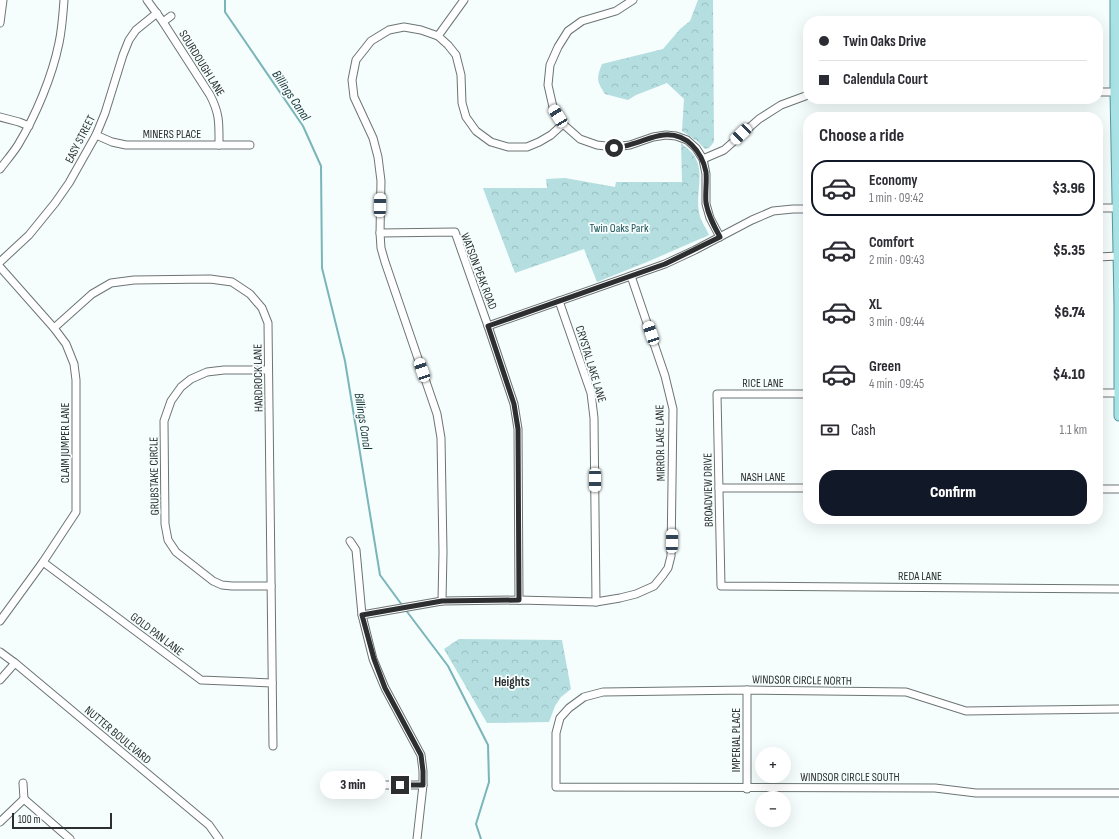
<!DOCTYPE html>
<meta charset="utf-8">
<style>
:root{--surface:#fff;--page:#f7f7f7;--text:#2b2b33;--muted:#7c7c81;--line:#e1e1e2;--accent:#111827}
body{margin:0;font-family:"Sofia Sans Condensed",sans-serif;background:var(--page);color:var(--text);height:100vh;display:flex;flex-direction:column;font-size:15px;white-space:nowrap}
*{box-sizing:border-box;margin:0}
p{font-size:13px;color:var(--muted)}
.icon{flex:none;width:22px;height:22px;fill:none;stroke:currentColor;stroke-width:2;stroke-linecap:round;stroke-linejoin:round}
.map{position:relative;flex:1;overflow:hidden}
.panel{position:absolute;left:803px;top:112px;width:300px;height:412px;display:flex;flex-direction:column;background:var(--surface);border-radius:16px;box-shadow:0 4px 16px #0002}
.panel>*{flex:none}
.top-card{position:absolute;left:803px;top:16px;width:300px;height:88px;border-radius:16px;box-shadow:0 4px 16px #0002;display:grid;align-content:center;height:88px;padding:0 16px;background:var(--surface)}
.tools{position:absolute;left:755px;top:747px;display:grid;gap:8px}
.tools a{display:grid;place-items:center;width:36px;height:36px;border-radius:50%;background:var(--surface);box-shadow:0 4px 16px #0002;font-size:20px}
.scale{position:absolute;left:12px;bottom:10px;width:100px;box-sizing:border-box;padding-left:4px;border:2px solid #2c2e2f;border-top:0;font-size:11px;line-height:14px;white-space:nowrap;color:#2c2e2f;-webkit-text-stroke:3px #f5fdfd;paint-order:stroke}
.end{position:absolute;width:18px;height:18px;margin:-9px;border:5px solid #2c2e2f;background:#fff;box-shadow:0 0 0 2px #fff}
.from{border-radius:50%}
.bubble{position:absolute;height:28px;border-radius:14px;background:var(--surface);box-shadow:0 4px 16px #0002;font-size:13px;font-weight:800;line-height:28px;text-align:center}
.car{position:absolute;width:12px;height:24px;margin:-12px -6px;border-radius:5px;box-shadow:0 0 3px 1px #0007;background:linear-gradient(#fff 24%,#345 0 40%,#fff 0 76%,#345 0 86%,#fff 0)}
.top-card b{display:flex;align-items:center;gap:14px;height:38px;font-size:15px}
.top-card b+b{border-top:1px solid var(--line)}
.top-card i{width:10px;height:10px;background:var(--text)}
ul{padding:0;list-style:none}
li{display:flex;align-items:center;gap:12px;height:56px;margin:0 8px 6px;padding:0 8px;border:2px solid transparent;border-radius:16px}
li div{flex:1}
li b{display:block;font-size:15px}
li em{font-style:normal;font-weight:800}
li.current{border-color:var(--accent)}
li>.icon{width:36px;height:36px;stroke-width:1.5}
h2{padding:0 16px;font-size:18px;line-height:48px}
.pay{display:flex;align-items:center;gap:10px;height:44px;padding:0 16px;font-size:15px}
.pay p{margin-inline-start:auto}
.cta{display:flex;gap:8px;margin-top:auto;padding:8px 16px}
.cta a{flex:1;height:46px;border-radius:16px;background:var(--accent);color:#fff;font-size:16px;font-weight:800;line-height:46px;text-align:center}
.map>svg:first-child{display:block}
</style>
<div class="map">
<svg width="1119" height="839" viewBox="0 0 1119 839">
<defs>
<pattern id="park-crowns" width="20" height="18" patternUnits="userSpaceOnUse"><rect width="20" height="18" fill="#b4dee0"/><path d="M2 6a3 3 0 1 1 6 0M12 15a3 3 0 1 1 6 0" fill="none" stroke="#9bbfc0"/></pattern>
</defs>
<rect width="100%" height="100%" fill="#f5fdfd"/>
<g fill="url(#park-crowns)">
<path d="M 698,0 L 713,0 L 714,142 L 709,148 L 705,149 L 697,141 L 682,131 L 684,99 L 667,83 L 636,95 L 628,100 L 605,94 C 597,81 596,79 602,64 L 663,49 L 680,29 L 690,21 Z"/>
<polygon points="861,19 951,20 951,21 861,21"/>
<path d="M 681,143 C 685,147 690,150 693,154 C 706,172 695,192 699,212 C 700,220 706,228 709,235 L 647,262 L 597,282 L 584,249 L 515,273 L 487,199 L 483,188 L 547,188 L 546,179 L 565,178 L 615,187 L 616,182 L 682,182 Z"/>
<polygon points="459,639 562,640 571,689 561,697 555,706 549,722 487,723 444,649"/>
</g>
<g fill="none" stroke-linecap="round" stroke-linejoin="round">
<g stroke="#79b5b9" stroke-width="2">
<polyline points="225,0 225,12 303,126 321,166 322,268 345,361 380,575 402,605"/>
<polyline points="405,609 448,666 488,745 489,782 476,824 481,839"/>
</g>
<defs>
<g id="minor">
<path d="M 147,0 L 163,22 L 210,95 C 220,114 219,124 219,145"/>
<polyline points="633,0 616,11 582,21 568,31 558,47 550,65 548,85 553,107 563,124 580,139 597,145 614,147 630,145 653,137 666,135 676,136 687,140 696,148 703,159 706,174 706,204 710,218 720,237"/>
<polyline points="163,22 171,16"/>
<polyline points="0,23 3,0"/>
<polyline points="438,36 464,0"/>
<polyline points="1098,92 1119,92"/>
<polyline points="0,117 19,122 29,126"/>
<polyline points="96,135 112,142 126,145 250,145"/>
<polyline points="703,159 724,150 759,119 781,105 808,95"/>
<path d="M 0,169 C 6,161 13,153 18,145 C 36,115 52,77 59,43 C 62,29 63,14 64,0"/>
<polyline points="1098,208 1117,208"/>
<polyline points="380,233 381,248 385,262 437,414 441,438 443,552 442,601"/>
<polyline points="1098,257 1118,256"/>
<polyline points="0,262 29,235 55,203 69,183 96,135 105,113 123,55 129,40 136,30 157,13"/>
<polyline points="0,267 54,328 66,344 74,364 76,380 76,512 43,562 0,621"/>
<polyline points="559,301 591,393 594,418 596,602"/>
<polyline points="488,326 665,264 695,250 752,220 773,211 793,209 808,209"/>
<polyline points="54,328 92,294 111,283 134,280 210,279 232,282 250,294 262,308 268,323 273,746"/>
<polyline points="268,370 224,370 207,372 191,379 181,387 171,401 164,421 165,524 168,540 176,552 213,581 222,585 232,586 271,586"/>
<polyline points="1098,393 1118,393"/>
<polyline points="808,394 717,394 721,586 1119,589"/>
<polyline points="719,488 808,488"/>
<polyline points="1098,489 1119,489"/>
<polyline points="350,541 356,550 362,615 373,659 385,688 421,755 423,771 423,785 417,839"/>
<polyline points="43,562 201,680 272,683"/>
<polyline points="519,600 518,429 514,404 488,326 455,232 380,233 381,181 378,157 373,138 354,97 352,80 356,60 371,41 389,30 404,27 421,30 438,36 448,45 456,55 461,75 462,103 466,117 476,131 491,142 508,147 527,147 539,142 551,135 563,124"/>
<polyline points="362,615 442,601 519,600 596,602 620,598 636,594 654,586 663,575 668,568 671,556 673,409 665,376 631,276"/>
<polyline points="0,652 15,663 209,825 219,839"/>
<polyline points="0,680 15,663"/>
<polyline points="747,690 747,789"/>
<polyline points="1119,709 966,711 906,692 747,690 603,692 584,697 569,708 560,718 556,733 556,787 935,788 976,793 1119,793"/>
<polyline points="23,783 24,799"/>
<polyline points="369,785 423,785"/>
<polyline points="24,799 70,839"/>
<polyline points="0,822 24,799"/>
</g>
<polyline id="major" points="1115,0 1115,92 1119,306 1119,416"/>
</defs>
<use href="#minor" stroke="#6d7474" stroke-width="9"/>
<use href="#major" stroke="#58979c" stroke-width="11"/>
<use href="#minor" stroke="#fff" stroke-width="7"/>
<use href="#major" stroke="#a9e3e6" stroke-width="9"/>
</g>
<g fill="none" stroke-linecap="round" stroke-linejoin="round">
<path stroke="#2c2e2f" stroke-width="5" d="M 400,785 L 423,785 L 423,771 L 421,755 L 385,688 L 374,659 L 362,615 L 442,601 L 519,600 L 518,429 L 514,404 L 488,326 L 665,264 L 720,237 C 714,226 708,215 706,203 C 705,193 707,182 706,172 C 702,152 687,133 664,135 C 653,136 643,141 632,144 C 627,146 620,147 614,148"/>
</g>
<g text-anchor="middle" stroke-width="3.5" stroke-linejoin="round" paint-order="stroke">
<g font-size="12" fill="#2c2e2f" stroke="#f5fdfd">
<text transform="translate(202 63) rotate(58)" y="4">SOURDOUGH LANE</text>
<text x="172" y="138">MINERS PLACE</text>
<text transform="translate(80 139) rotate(-63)" y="4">EASY STREET</text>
<text transform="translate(479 271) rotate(69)" y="4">WATSON PEAK ROAD</text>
<text transform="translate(591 364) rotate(73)" y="4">CRYSTAL LAKE LANE</text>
<text transform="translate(258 378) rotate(-91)" y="4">HARDROCK LANE</text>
<text x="763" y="387">RICE LANE</text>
<text transform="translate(65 443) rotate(-90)" y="4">CLAIM JUMPER LANE</text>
<text transform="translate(660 443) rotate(-91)" y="4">MIRROR LAKE LANE</text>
<text transform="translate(154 476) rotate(-91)" y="4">GRUBSTAKE CIRCLE</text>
<text x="763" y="481">NASH LANE</text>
<text transform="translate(708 490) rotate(-91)" y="4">BROADVIEW DRIVE</text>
<text x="920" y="580">REDA LANE</text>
<text transform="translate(157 634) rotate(37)" y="4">GOLD PAN LANE</text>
<text transform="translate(802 680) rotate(1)" y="4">WINDSOR CIRCLE NORTH</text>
<text transform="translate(118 735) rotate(40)" y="4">NUTTER BOULEVARD</text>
<text transform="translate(736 740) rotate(-90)" y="4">IMPERIAL PLACE</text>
<text x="850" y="781">WINDSOR CIRCLE SOUTH</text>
</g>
<g font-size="12" fill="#1e5255" stroke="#f5fdfd">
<text x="619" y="232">Twin Oaks Park</text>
</g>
<g font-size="13" font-style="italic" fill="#173638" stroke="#f5fdfd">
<text transform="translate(292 95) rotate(56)" y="5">Billings Canal</text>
<text transform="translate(364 421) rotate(81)" y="5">Billings Canal</text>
</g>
<g font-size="13" font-weight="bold" fill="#2c2e2f" stroke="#f5fdfd">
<text x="512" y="686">Heights</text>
</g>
</g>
</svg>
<div class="tools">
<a>+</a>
<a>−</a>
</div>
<div class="scale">100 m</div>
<i class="end from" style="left:614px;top:148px"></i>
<i class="end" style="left:400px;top:785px"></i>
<div class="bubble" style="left:320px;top:771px;width:66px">3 min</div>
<i class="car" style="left:558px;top:116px;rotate:328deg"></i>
<i class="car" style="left:741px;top:134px;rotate:226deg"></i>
<i class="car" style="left:380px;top:205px;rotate:1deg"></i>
<i class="car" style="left:651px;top:333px;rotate:341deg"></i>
<i class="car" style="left:422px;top:370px;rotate:341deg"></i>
<i class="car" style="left:595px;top:480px;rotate:180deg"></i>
<i class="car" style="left:672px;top:541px;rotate:1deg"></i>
<div class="top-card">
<b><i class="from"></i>Twin Oaks Drive</b>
<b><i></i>Calendula Court</b>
</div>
<section class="panel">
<h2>Choose a ride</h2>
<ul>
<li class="current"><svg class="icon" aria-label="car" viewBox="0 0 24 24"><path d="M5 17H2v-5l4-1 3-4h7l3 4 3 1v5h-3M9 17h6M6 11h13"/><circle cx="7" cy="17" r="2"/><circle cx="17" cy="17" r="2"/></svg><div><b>Economy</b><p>1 min · 09:42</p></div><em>$3.96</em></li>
<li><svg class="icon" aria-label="car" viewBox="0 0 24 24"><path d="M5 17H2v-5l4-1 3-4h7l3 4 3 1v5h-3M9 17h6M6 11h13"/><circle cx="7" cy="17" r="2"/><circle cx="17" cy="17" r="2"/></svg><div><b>Comfort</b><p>2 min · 09:43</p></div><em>$5.35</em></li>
<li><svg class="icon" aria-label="car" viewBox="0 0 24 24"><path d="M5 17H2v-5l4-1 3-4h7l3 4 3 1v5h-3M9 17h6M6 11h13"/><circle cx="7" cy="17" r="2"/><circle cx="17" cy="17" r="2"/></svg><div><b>XL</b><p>3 min · 09:44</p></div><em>$6.74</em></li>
<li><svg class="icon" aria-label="car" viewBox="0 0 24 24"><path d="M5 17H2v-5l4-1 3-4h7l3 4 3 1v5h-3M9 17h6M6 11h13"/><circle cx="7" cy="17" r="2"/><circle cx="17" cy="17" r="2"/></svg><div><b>Green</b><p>4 min · 09:45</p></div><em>$4.10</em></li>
</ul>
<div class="pay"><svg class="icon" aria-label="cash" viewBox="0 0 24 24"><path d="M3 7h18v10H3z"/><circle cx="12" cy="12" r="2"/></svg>Cash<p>1.1 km</p></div>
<div class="cta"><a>Confirm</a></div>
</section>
</div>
